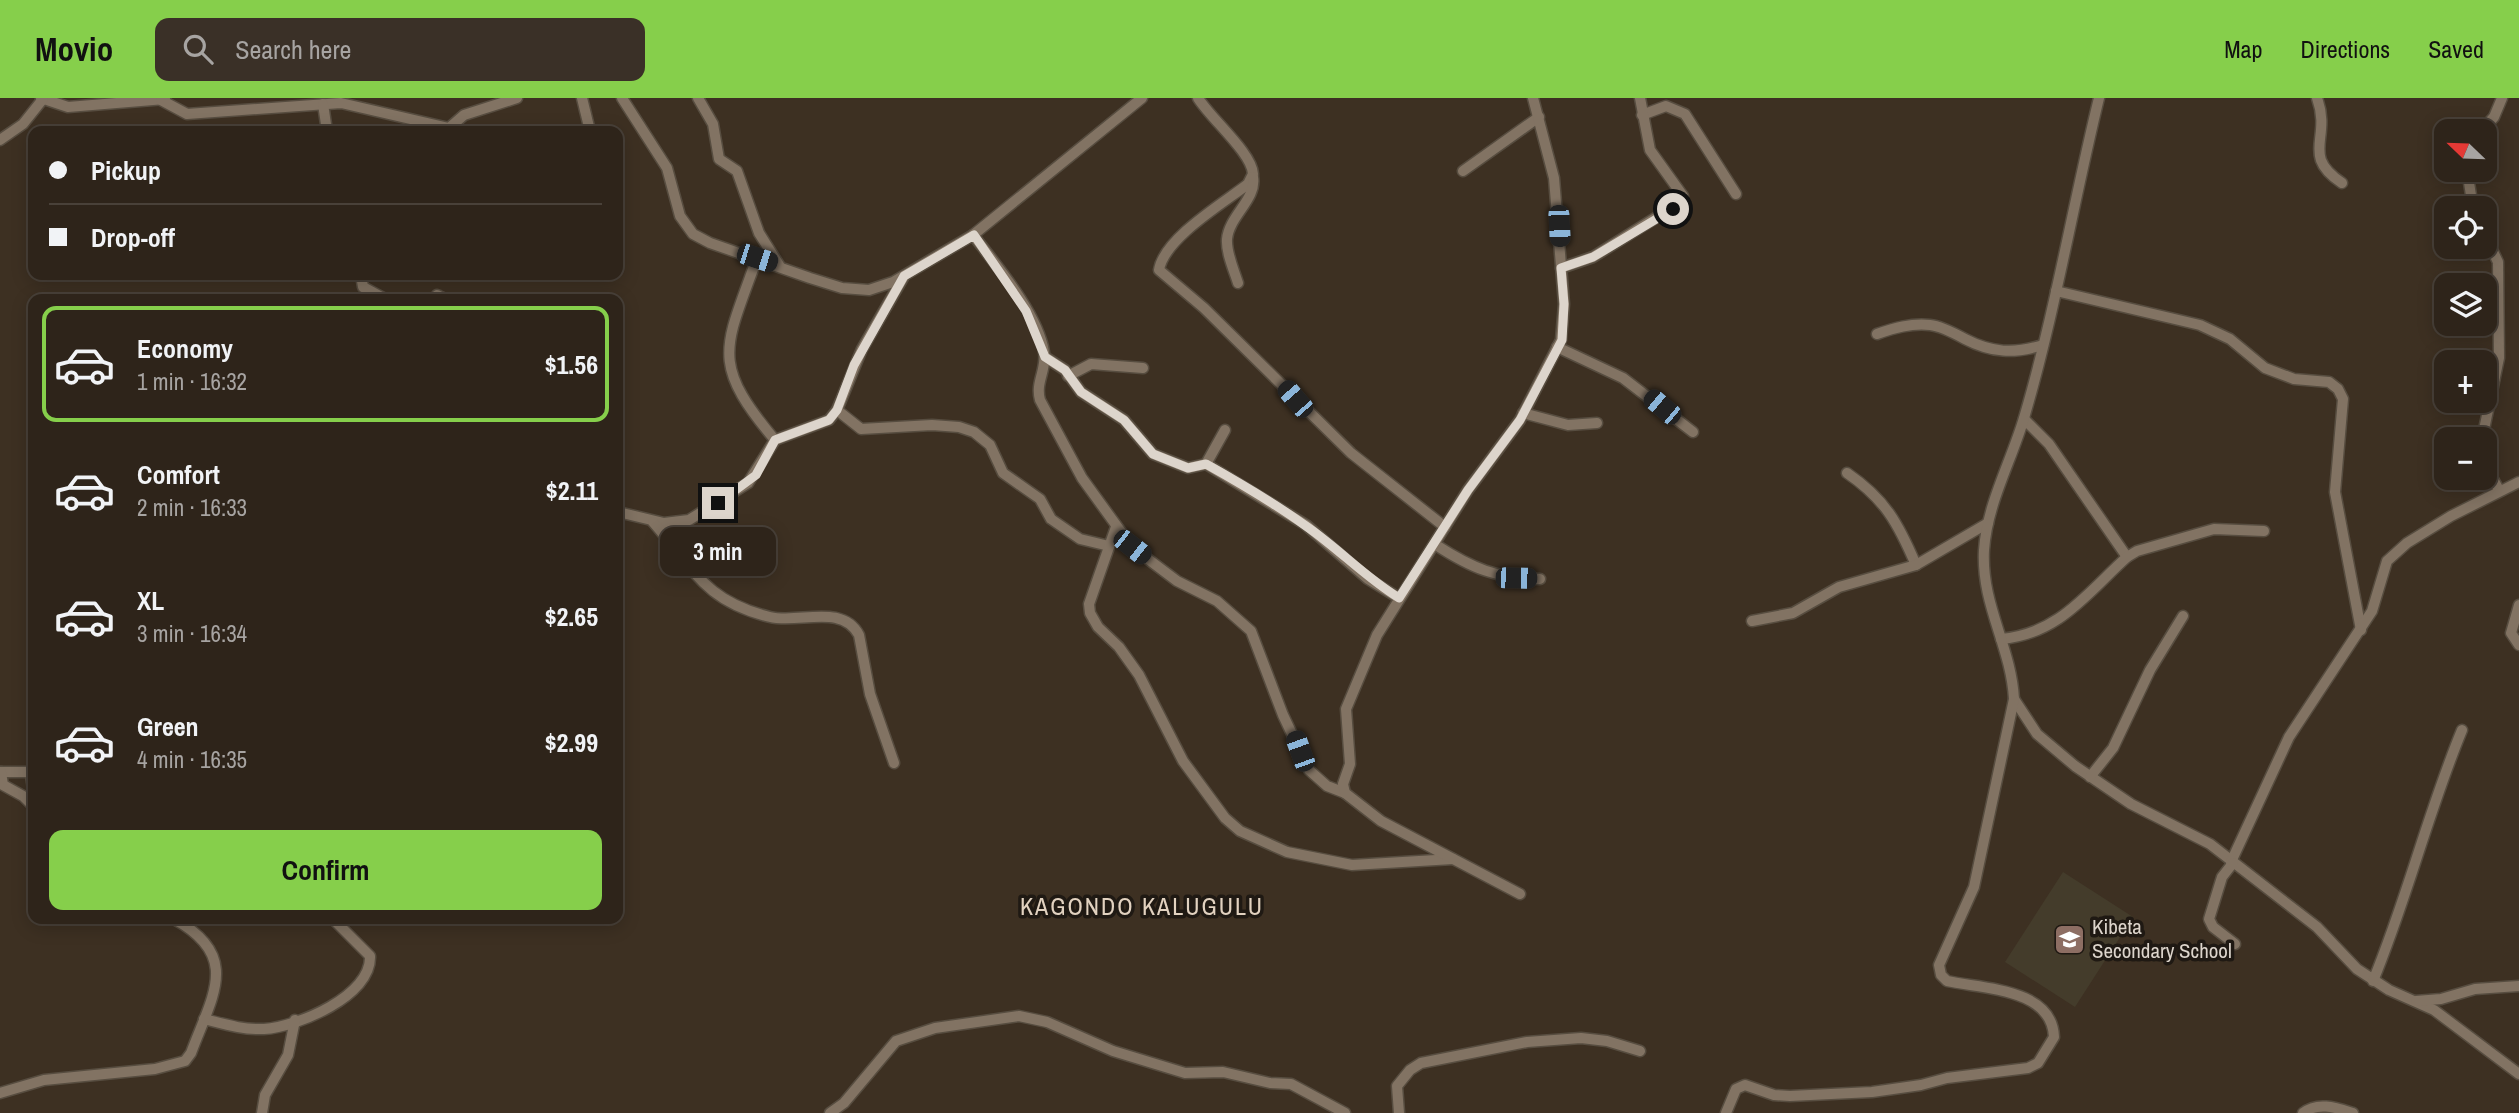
<!DOCTYPE html>
<meta charset="utf-8">
<style>
:root{--surface:#2e241a;--page:#3a3027;--text:#f1f3f6;--muted:#a7a4a2;--line:#494139;--accent:#86cf4b}
body{margin:0;font-family:"Archivo Narrow",sans-serif;background:var(--page);color:var(--text);height:100vh;display:flex;flex-direction:column;font-size:26px;white-space:nowrap}
*{box-sizing:border-box;margin:0}
p{font-size:23px;color:var(--muted)}
.icon{flex:none;width:38px;height:38px;fill:none;stroke:currentColor;stroke-width:2;stroke-linecap:round;stroke-linejoin:round}
.map{position:relative;flex:1;overflow:hidden}
.side{position:absolute;left:28px;top:196px;width:595px;height:630px;display:flex;flex-direction:column;background:var(--surface);border-radius:14px;box-shadow:0 4px 18px #0003,0 0 0 2px var(--line)}
.side>*{flex:none}
.top-card{position:absolute;left:28px;top:28px;width:595px;height:154px;border-radius:14px;box-shadow:0 4px 18px #0003,0 0 0 2px var(--line);display:grid;align-content:center;height:154px;padding:0 21px;background:var(--surface)}
.needle{width:46px;rotate:293deg}
.tools{position:absolute;left:2434px;top:21px;display:grid;gap:14px}
.tools a{display:grid;place-items:center;width:63px;height:63px;border-radius:14px;background:var(--surface);box-shadow:0 4px 18px #0003,0 0 0 2px var(--line);font-size:35px}
.end{position:absolute;width:32px;height:32px;margin:-16px;border:9px solid #ddd5cc;background:#111;box-shadow:0 0 0 4px #111}
.from{border-radius:50%}
.bubble{position:absolute;height:49px;border-radius:14px;background:var(--surface);box-shadow:0 4px 18px #0003,0 0 0 2px var(--line);font-size:23px;font-weight:800;line-height:49px;text-align:center}
.car{position:absolute;width:21px;height:42px;margin:-21px -10px;border-radius:9px;box-shadow:0 0 5px 2px #0007;background:linear-gradient(#222 24%,#8ab4d8 0 40%,#222 0 76%,#8ab4d8 0 86%,#222 0)}
.top-card b{display:flex;align-items:center;gap:24px;height:66px;font-size:26px}
.top-card b+b{border-top:2px solid var(--line)}
.top-card i{width:18px;height:18px;background:var(--text)}
ul{padding:12px 0 0;list-style:none}
li{display:flex;align-items:center;gap:21px;height:116px;margin:0 14px 10px;padding:0 7px;border:4px solid transparent;border-radius:14px}
li div{flex:1}
li b{display:block;font-size:26px}
li em{font-style:normal;font-weight:800}
li.current{border-color:var(--accent)}
li>.icon{width:63px;height:63px;stroke-width:1.5}
.button{display:flex;gap:14px;margin-top:auto;padding:14px 21px}
.button a{flex:1;height:80px;border-radius:14px;background:var(--accent);color:#111;font-size:28px;font-weight:800;line-height:80px;text-align:center}
header{display:flex;align-items:center;gap:42px;box-sizing:border-box;height:98px;padding:0 35px;background:var(--accent);color:#111}
header strong{font-size:33px}
nav{display:flex;gap:38px;margin-inline-start:auto;font-size:24px}
.search{width:490px;height:63px;background:var(--page);display:flex;align-items:center;gap:18px;box-sizing:border-box;padding:0 24px;border-radius:14px;color:var(--muted);font-size:26px}
.map>svg:first-child{display:block}
</style>
<header>
<strong>Movio</strong>
<div class="search"><svg class="icon" aria-label="search" viewBox="0 0 24 24"><circle cx="10" cy="10" r="6"/><path d="M15 15l6 6"/></svg>Search here</div>
<nav><a>Map</a><a>Directions</a><a>Saved</a></nav>
</header>
<div class="map">
<svg width="2519" height="1015" viewBox="0 0 2519 1015">
<rect width="100%" height="100%" fill="#3d3022"/>
<polygon fill="#443c2b" points="2063,774 2133,819 2075,909 2005,864"/>
<g fill="none" stroke-linecap="round" stroke-linejoin="round">
<defs>
<g id="minor">
<polyline points="41,0 68,9 165,1"/>
<polyline points="582,0 590,33"/>
<polyline points="622,0 667,70 680,118 693,136 710,145 810,180 842,190 869,192 893,184 973,137 1142,0"/>
<polyline points="698,0 713,26 719,61 737,73 759,135 779,167"/>
<path d="M 1198,0 C 1211,21 1252,55 1253,76 L 1248,86 C 1225,104 1164,140 1159,172 L 1204,210 L 1351,355 L 1445,429"/>
<path d="M 2317,0 C 2332,41 2300,57 2342,85"/>
<polyline points="161,2 187,16 341,5 449,30 464,17 517,0"/>
<polyline points="323,6 327,33"/>
<polyline points="1642,17 1666,8 1685,16 1736,96"/>
<polyline points="2481,33 2494,19 2502,0"/>
<polyline points="0,42 23,26 43,1"/>
<polyline points="2467,72 2473,110"/>
<polyline points="1463,73 1539,19"/>
<path d="M 973,137 C 997,168 1038,216 1044,254 C 1047,272 1035,284 1040,302 L 1082,380 L 1132,449 L 1177,483 L 1217,503 L 1251,533 L 1283,617 L 1309,672 L 1327,688 L 1345,695"/>
<path d="M 757,160 C 725,250 709,264 775,342"/>
<polyline points="1561,170 1593,159 1681,104 1683,98 1650,52 1640,0"/>
<polyline points="361,177 363,189 385,201"/>
<path d="M 1238,185 C 1234,172 1226,155 1227,141 C 1229,118 1257,101 1253,79"/>
<polyline points="2056,193 2200,227 2230,241 2265,270 2294,281 2329,284 2338,291 2343,301 2335,394 2361,532"/>
<polyline points="437,197 445,201"/>
<path d="M 1877,236 C 1894,230 1911,225 1930,227 C 1941,228 1954,235 1965,241 C 1992,255 2014,256 2043,247"/>
<polyline points="1557,249 1623,280 1693,334"/>
<polyline points="1045,259 1065,272 1081,294 1124,322 1153,356 1188,370 1206,366 1225,332"/>
<polyline points="1068,278 1091,266 1143,270"/>
<polyline points="837,312 861,331 932,327 959,329 974,334 990,347 1003,375 1040,401 1051,421 1080,441 1109,448"/>
<polyline points="1523,315 1568,327 1597,325"/>
<polyline points="2024,321 2049,346 2127,459"/>
<polyline points="2482,341 2499,260 2498,164 2485,137"/>
<polyline points="1206,366 1306,427 1368,481 1399,500"/>
<polyline points="2485,367 2499,392"/>
<path d="M 1847,375 C 1885,401 1898,425 1916,467"/>
<polyline points="618,414 664,425 689,422 748,385 775,342 829,322 837,312 862,251 903,180"/>
<path d="M 653,424 C 694,471 704,503 770,519 C 799,526 842,505 859,537 L 870,596 L 894,665"/>
<polyline points="1116,429 1089,506 1090,515 1098,529 1119,549 1139,577 1183,663 1225,720 1240,733 1287,754 1352,767 1453,761"/>
<path d="M 1436,447 C 1473,471 1496,480 1540,481"/>
<polyline points="2519,507 2511,535 2519,547"/>
<polyline points="1752,523 1793,515 1839,489 1916,467 1988,425"/>
<path d="M 2001,541 C 2059,536 2087,495 2127,459 L 2137,453 L 2214,431 L 2264,433"/>
<polyline points="2014,601 2037,636 2075,668 2131,706 2210,746 2317,829 2357,871 2389,892 2434,912 2519,976"/>
<polyline points="0,674 27,674 31,677 33,691"/>
<polyline points="1,674 3,687 23,698 33,708"/>
<polyline points="2090,679 2113,650 2150,572 2183,518"/>
<polyline points="2231,764 2289,639 2372,513 2387,463 2407,445 2451,418 2519,384"/>
<polyline points="2233,765 2222,779 2209,821 2213,829 2235,846"/>
<polyline points="1520,796 1381,723 1345,695 1343,686 1350,666 1346,611 1377,537 1468,392 1520,322 1561,242 1564,206 1554,80 1533,0"/>
<path d="M 2373,883 C 2407,801 2428,714 2462,632"/>
<polyline points="2416,903 2441,901 2475,891 2519,888"/>
<path d="M 204,921 C 224,926 243,932 264,931 C 297,929 372,898 370,858 L 333,821"/>
<path d="M 0,995 L 44,982 L 155,971 L 185,963 L 191,955 C 212,898 242,858 174,821"/>
<polyline points="262,1015 265,997 288,957 295,922"/>
<polyline points="830,1015 844,1005 896,943 935,930 1019,918 1047,924 1113,953 1185,975 1223,974 1270,985 1291,986 1345,1015"/>
<polyline points="1399,1015 1397,988 1410,972 1421,965 1527,944 1581,940 1607,943 1640,953"/>
<path d="M 1726,1015 L 1736,991 L 1745,987 L 1774,997 L 1790,998 L 1872,994 L 1921,987 L 1947,980 L 2028,970 L 2038,965 L 2054,939 C 2052,890 1983,891 1947,883 L 1941,877 L 1939,867 L 1974,789 L 2014,601 C 2011,548 1981,507 1984,452 C 1987,406 2011,364 2024,320 C 2055,215 2073,106 2099,0"/>
<path d="M 2303,1015 C 2318,1003 2337,1010 2353,1015"/>
</g>
</defs>
<use href="#minor" stroke="#574d40" stroke-width="13"/>
<use href="#minor" stroke="#827363" stroke-width="10"/>
</g>
<g fill="none" stroke-linecap="round" stroke-linejoin="round">
<path stroke="#ddd5cc" stroke-width="9" d="M 718,405 L 756,377 L 775,342 L 829,322 L 837,312 L 854,267 L 904,178 L 974,137 L 1026,213 L 1045,259 L 1065,272 L 1081,294 L 1124,322 L 1153,356 L 1188,370 L 1206,366 C 1240,385 1274,405 1306,428 C 1339,451 1365,479 1399,500 L 1468,392 L 1520,322 L 1562,242 L 1564,206 L 1561,170 L 1593,159 L 1673,111"/>
</g>
<defs>
<symbol id="school-square" viewBox="-11 -11 22 22"><rect x="-9" y="-9" width="18" height="18" rx="4" fill="#8d6e63" stroke="#1f1913"/><path d="M0-5L7-2L0 1L-7-2ZM-4 1L0 2.5L4 1V4Q0 6-4 4Z" fill="#fff"/></symbol>
</defs>
<g fill-rule="evenodd">
<use href="#school-square" x="2052" y="824" width="35" height="35"/>
</g>
<g text-anchor="middle" stroke-width="7" stroke-linejoin="round" paint-order="stroke">
<g font-size="21" fill="#ddd5cc" stroke="#1f1913" text-anchor="start">
<text x="2092" y="836">Kibeta<tspan x="2092" dy="24">Secondary School</tspan></text>
</g>
<g font-size="24" letter-spacing="2" fill="#e2d2c0" stroke="#1f1913">
<text x="1142" y="817">KAGONDO KALUGULU</text>
</g>
</g>
</svg>
<div class="tools">
<a><svg class="needle" viewBox="-14 -14 28 28"><path d="M0-13l5 13h-10z" fill="#e53935"/><path d="M0 13l5-13h-10z" fill="#a7a4a2"/></svg></a>
<a><svg class="icon" aria-label="locate" viewBox="0 0 24 24"><circle cx="12" cy="12" r="6"/><path d="M12 2v4M12 18v4M2 12h4M18 12h4"/></svg></a>
<a><svg class="icon" aria-label="layers" viewBox="0 0 24 24"><path d="M12 4l9 5-9 5-9-5zM3 14l9 5 9-5"/></svg></a>
<a>+</a>
<a>−</a>
</div>
<i class="end from" style="left:1673px;top:111px"></i>
<i class="end" style="left:718px;top:405px"></i>
<div class="bubble" style="left:660px;top:429px;width:116px">3 min</div>
<i class="car" style="left:1559px;top:128px;rotate:177deg"></i>
<i class="car" style="left:757px;top:160px;rotate:108deg"></i>
<i class="car" style="left:1295px;top:301px;rotate:319deg"></i>
<i class="car" style="left:1662px;top:309px;rotate:310deg"></i>
<i class="car" style="left:1132px;top:449px;rotate:128deg"></i>
<i class="car" style="left:1516px;top:480px;rotate:91deg"></i>
<i class="car" style="left:1300px;top:653px;rotate:340deg"></i>
<div class="top-card">
<b><i class="from"></i>Pickup</b>
<b><i></i>Drop-off</b>
</div>
<section class="side">
<ul>
<li class="current"><svg class="icon" aria-label="car" viewBox="0 0 24 24"><path d="M5 17H2v-5l4-1 3-4h7l3 4 3 1v5h-3M9 17h6M6 11h13"/><circle cx="7" cy="17" r="2"/><circle cx="17" cy="17" r="2"/></svg><div><b>Economy</b><p>1 min · 16:32</p></div><em>$1.56</em></li>
<li><svg class="icon" aria-label="car" viewBox="0 0 24 24"><path d="M5 17H2v-5l4-1 3-4h7l3 4 3 1v5h-3M9 17h6M6 11h13"/><circle cx="7" cy="17" r="2"/><circle cx="17" cy="17" r="2"/></svg><div><b>Comfort</b><p>2 min · 16:33</p></div><em>$2.11</em></li>
<li><svg class="icon" aria-label="car" viewBox="0 0 24 24"><path d="M5 17H2v-5l4-1 3-4h7l3 4 3 1v5h-3M9 17h6M6 11h13"/><circle cx="7" cy="17" r="2"/><circle cx="17" cy="17" r="2"/></svg><div><b>XL</b><p>3 min · 16:34</p></div><em>$2.65</em></li>
<li><svg class="icon" aria-label="car" viewBox="0 0 24 24"><path d="M5 17H2v-5l4-1 3-4h7l3 4 3 1v5h-3M9 17h6M6 11h13"/><circle cx="7" cy="17" r="2"/><circle cx="17" cy="17" r="2"/></svg><div><b>Green</b><p>4 min · 16:35</p></div><em>$2.99</em></li>
</ul>
<div class="button"><a>Confirm</a></div>
</section>
</div>
